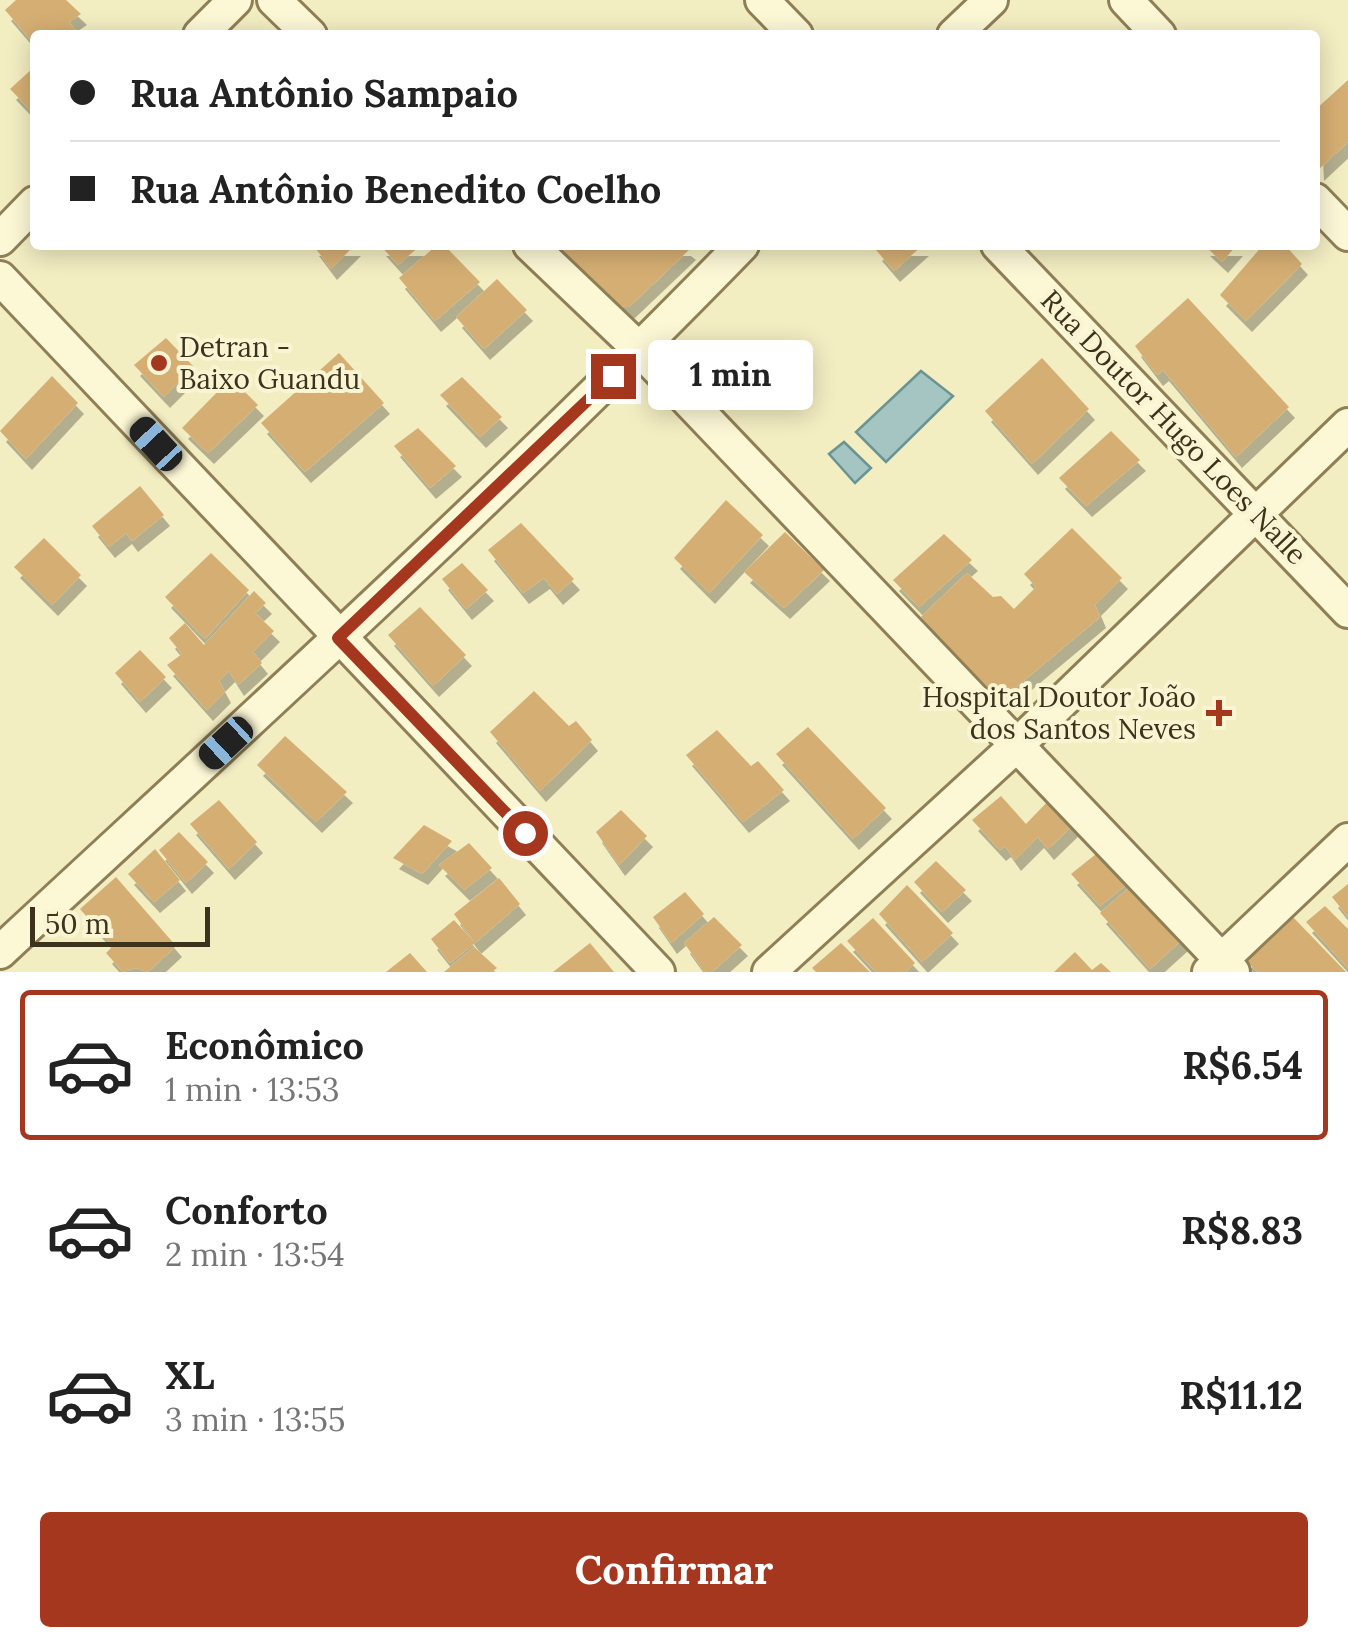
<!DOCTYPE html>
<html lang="pt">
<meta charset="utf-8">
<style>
:root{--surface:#fff;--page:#f6f6f6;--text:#222;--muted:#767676;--line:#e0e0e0;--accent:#a5371f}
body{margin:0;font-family:Lora,serif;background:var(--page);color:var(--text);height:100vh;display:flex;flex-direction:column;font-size:38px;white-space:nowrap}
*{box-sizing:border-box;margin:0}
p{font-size:32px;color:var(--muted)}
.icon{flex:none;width:55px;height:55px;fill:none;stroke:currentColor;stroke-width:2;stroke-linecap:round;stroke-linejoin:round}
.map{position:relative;height:972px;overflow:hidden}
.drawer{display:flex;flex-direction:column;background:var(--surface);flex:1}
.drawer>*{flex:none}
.top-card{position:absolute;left:30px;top:30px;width:1290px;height:220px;border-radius:10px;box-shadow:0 5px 25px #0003;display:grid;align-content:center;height:220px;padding:0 40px;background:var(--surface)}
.scale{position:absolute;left:30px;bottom:25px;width:180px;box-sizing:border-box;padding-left:10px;border:5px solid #3d321c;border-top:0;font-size:28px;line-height:35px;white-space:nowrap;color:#3d321c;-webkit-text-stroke:8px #f9f5d2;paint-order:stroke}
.end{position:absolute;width:45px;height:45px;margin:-22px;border:12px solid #a5371f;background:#fff;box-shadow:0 0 0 5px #fff}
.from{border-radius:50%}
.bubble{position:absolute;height:70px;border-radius:10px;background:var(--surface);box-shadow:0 5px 25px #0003;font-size:32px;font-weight:800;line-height:70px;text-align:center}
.car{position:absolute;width:30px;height:60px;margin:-30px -15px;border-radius:12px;box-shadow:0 0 8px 2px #0007;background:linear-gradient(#222 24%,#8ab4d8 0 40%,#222 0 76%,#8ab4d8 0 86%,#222 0)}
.top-card b{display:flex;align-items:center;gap:35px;height:95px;font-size:38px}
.top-card b+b{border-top:2px solid var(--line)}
.top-card i{width:25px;height:25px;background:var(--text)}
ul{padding:18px 0 0;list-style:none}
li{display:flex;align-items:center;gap:30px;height:150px;margin:0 20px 15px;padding:0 20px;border:5px solid transparent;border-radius:10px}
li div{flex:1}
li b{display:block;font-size:38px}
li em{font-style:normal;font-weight:800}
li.current{border-color:var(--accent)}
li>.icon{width:90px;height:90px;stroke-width:1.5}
.cta{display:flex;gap:20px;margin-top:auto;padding:20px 40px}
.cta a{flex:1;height:115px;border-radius:10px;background:var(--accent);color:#fff;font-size:40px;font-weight:800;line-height:115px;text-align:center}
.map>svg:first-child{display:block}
</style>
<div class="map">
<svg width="1348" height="972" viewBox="0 0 1348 972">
<defs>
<filter id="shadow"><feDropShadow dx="6" dy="11" stdDeviation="0" flood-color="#0004"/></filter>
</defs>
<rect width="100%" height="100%" fill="#f3edc2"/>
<g fill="#a4c5c1" stroke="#6a9492" stroke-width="2.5">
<polygon points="921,371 953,396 886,462 856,432"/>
<polygon points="844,442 871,468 855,483 829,454"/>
</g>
<g fill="#d5ae73" filter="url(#shadow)">
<polygon points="16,0 66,0 81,14 69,22 80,35 35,35 35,45 5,10"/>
<polygon points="33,68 35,70 35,115 10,89"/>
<polygon points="1348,80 1348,142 1318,170 1315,110"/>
<polygon points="313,245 355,245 331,269"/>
<polygon points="380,245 421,245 398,265"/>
<polygon points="437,245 444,245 480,282 435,321 399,278"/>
<polygon points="549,245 685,245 690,249 629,307 604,305"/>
<polygon points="882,245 923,245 894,271 876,250"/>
<polygon points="1204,245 1237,245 1222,262"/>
<polygon points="1263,245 1285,245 1302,264 1246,321 1220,295"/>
<polygon points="497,279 527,310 484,349 456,317"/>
<polygon points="1188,298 1289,407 1236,457 1163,370 1157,375 1135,346"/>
<polygon points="166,338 194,367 164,397 134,365"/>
<polygon points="339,353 384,403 305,472 261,423"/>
<polygon points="1042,358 1089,409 1032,464 985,411"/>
<polygon points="52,376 78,403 26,459 0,431"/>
<polygon points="462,377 502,417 480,437 440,395"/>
<polygon points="231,378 258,405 208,453 182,428"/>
<polygon points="418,428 456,466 430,488 394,446"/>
<polygon points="1111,431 1140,460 1086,506 1059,478"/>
<polygon points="140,486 164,515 132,541 126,533 109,547 92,526"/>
<polygon points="726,500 763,535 709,593 674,558"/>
<polygon points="521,523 574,579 557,594 544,578 523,593 488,550"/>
<polygon points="1072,528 1122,578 1095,605 1100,617 997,703 921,617 967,573 993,597 1001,596 1014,609 1036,587 1024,574"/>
<polygon points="785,532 824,570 784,608 744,572"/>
<polygon points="944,534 972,560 919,607 893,580"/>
<polygon points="44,538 81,575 52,605 14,567"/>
<polygon points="211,553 249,590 205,639 165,597"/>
<polygon points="462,563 488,590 466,609 442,579"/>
<polygon points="254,591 266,603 255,613 274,631 253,652 262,663 238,685 229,671 219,681 225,692 207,710 167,665 182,654 169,638 185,623 204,645"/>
<polygon points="420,607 466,655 433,686 388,635"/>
<polygon points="140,650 166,677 140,702 115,673"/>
<polygon points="534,691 569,726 576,721 592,740 540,791 490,732"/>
<polygon points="808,727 886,808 853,839 776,754"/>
<polygon points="717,730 751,766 758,761 784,790 743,822 686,755"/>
<polygon points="285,736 347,792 316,822 257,765"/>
<polygon points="1001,796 1026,824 1051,798 1076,822 1048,849 1038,837 1015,860 1005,846 1000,850 972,820"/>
<polygon points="219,800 257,842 229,869 190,824"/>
<polygon points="621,810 647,836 619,865 596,832"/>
<polygon points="424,825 452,841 422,874 393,858"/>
<polygon points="179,832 208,862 186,883 159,850"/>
<polygon points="469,843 492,868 464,890 439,865"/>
<polygon points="155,849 180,880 154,902 128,874"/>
<polygon points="1101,850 1130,882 1100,906 1071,874"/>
<polygon points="936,861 966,890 942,912 914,882"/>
<polygon points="116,877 176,946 148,972 136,968 123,972 106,953 113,946 80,909"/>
<polygon points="499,878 520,904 475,943 450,963 431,939 454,920 475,943 454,914"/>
<polygon points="1348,884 1348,917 1332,897"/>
<polygon points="907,885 953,933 922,962 879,914"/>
<polygon points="1131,886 1182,940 1150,969 1100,913"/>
<polygon points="685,892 704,914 671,943 653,917"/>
<polygon points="1325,906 1348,929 1348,968 1306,922"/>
<polygon points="1292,916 1346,972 1257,972 1244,958"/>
<polygon points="714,917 742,945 712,972 705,972 684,943"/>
<polygon points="873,918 915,963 906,972 876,972 847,941"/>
<polygon points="590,943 614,972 553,972"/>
<polygon points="841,943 870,972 816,972 812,968"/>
<polygon points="474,947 497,968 492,972 444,972"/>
<polygon points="1075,952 1092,970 1101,963 1111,972 1054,972"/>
<polygon points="410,953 427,972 386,972"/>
</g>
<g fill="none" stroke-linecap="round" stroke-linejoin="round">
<defs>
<g id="minor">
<polyline points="274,0 310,35"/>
<polyline points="762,0 796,35"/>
<polyline points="1126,0 1159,35"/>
<polyline points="200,35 235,0"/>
<polyline points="954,35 991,0"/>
<polyline points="1315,200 1348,234"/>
<polyline points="0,239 35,203"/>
<polyline points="530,245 640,350 1233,972"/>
<polyline points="998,245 1348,611"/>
<polyline points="0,278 658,972"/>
<path d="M 0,952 C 250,720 504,490 742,245"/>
<polyline points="769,972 1018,744 1348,425"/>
<polyline points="1209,972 1348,840"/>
</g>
</defs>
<use href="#minor" stroke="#8f7f56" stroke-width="38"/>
<use href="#minor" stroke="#fcf8d6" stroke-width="32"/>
</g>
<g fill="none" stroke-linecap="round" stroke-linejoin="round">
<polyline stroke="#a5371f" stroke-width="12" points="525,833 338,638 613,376"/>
</g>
<g fill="#a5371f" stroke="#f9f5d2" stroke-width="4">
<circle cx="159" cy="363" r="10"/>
<path d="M1214 698h10v10h10v10h-10v10h-10v-10h-10v-10h10z"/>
</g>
<g text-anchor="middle" stroke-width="8" stroke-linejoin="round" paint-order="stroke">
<g font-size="28" fill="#3d321c" stroke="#f9f5d2" text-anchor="start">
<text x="179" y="357">Detran -<tspan x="179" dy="32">Baixo Guandu</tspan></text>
<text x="1196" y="707" text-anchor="end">Hospital Doutor João<tspan x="1196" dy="32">dos Santos Neves</tspan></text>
</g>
<g font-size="28" fill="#3d321c" stroke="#f9f5d2">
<text transform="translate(1174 427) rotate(46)" y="10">Rua Doutor Hugo Loes Nalle</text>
</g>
</g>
</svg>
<div class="scale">50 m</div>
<i class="end from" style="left:525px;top:833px"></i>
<i class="end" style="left:613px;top:376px"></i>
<div class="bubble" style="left:648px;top:340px;width:165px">1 min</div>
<i class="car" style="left:156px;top:444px;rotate:317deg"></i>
<i class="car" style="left:226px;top:743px;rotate:227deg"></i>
<div class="top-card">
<b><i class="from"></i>Rua Antônio Sampaio</b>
<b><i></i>Rua Antônio Benedito Coelho</b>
</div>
</div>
<section class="drawer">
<ul>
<li class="current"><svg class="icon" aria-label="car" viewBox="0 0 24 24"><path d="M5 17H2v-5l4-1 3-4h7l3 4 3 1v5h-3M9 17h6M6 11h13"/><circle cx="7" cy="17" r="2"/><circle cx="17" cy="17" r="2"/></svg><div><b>Econômico</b><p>1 min · 13:53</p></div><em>R$6.54</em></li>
<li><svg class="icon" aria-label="car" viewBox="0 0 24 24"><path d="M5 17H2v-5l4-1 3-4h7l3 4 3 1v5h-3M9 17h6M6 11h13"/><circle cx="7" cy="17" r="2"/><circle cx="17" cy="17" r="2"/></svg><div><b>Conforto</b><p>2 min · 13:54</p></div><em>R$8.83</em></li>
<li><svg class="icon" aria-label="car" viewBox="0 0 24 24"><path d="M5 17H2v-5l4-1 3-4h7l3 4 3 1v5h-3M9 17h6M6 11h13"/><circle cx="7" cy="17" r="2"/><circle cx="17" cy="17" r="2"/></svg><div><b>XL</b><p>3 min · 13:55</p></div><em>R$11.12</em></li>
</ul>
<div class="cta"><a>Confirmar</a></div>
</section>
